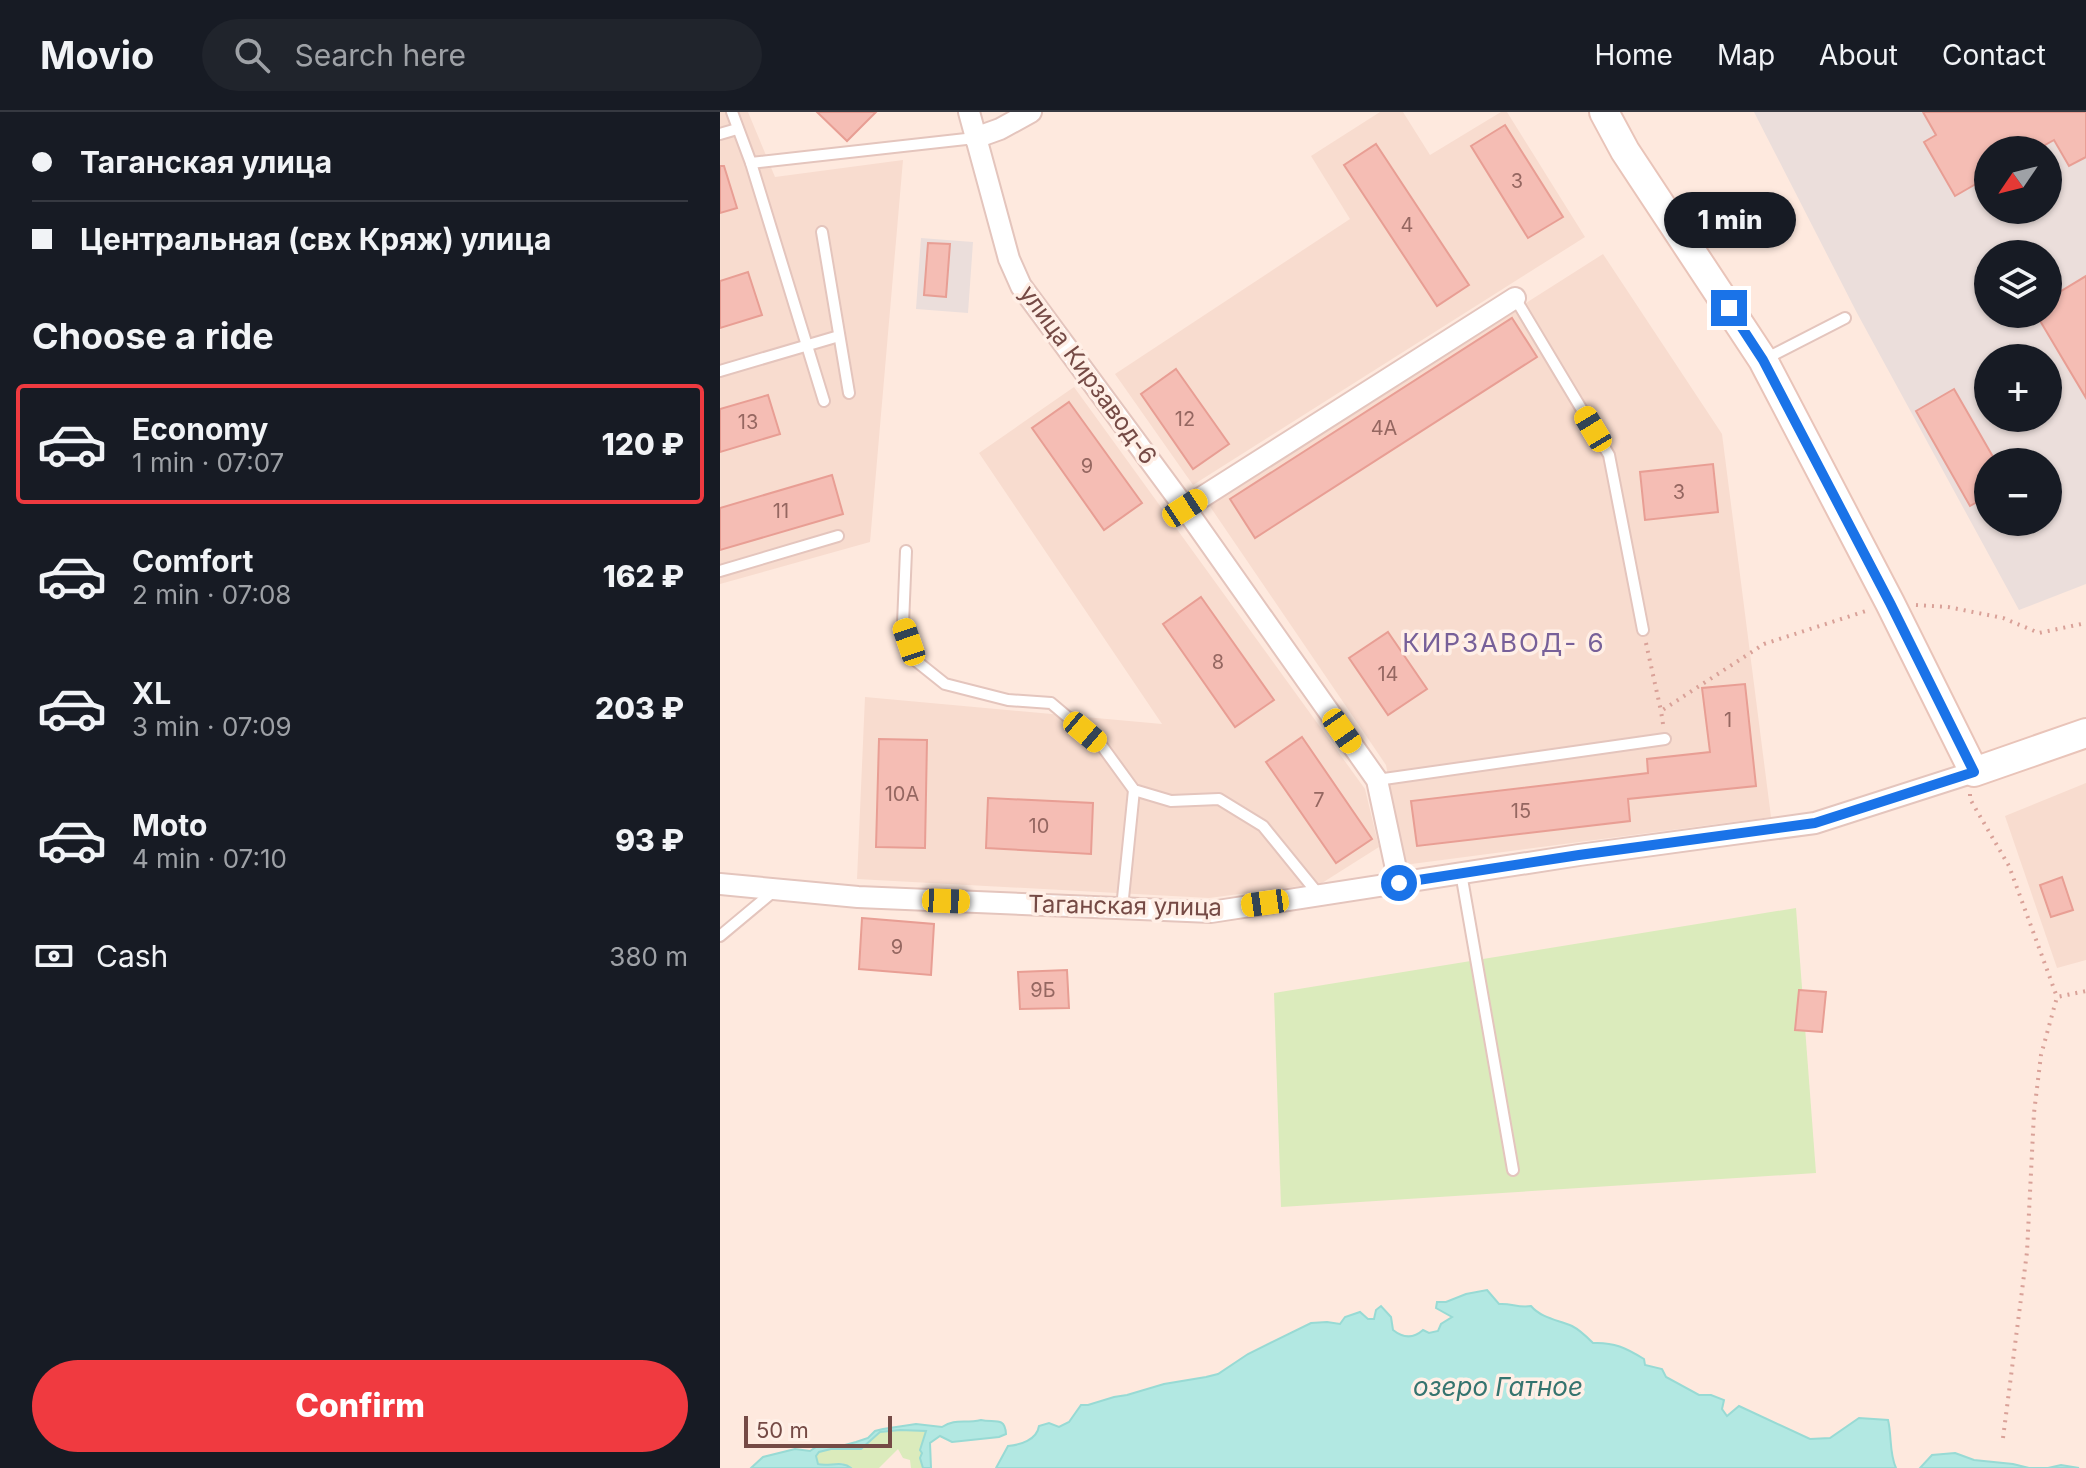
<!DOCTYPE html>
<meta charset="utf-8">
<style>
:root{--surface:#171b24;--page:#20242c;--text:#f1f3f6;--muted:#9ea1a6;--line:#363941;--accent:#f03a40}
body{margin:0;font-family:Inter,sans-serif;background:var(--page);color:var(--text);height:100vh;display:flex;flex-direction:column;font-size:30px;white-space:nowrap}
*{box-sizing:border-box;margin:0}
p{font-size:26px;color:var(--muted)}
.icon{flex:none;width:44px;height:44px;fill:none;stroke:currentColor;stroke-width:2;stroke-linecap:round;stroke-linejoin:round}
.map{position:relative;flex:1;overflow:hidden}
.sheet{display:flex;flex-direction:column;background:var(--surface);width:720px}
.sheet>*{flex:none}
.top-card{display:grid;align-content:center;height:176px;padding:0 32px;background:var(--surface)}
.needle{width:52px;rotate:235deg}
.tools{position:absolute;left:1254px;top:24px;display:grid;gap:16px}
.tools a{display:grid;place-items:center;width:88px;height:88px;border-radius:50%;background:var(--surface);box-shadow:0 2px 6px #0004;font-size:40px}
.scale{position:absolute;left:24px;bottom:20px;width:148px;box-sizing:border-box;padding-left:8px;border:4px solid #754a45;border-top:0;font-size:22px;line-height:28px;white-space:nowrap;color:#754a45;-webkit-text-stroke:6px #ffefe6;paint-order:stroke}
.end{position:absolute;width:36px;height:36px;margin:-18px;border:10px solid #1a73e8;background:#fff;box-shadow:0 0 0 4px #fff}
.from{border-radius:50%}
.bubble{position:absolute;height:56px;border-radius:28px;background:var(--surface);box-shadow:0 2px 6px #0004;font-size:26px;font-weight:800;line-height:56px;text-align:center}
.car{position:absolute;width:24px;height:48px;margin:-24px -12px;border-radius:10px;box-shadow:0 0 6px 2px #0007;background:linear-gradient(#f5c518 24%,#345 0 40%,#f5c518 0 76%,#345 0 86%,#f5c518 0)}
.top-card b{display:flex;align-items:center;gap:28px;height:76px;font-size:30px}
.top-card b+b{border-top:2px solid var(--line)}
.top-card i{width:20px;height:20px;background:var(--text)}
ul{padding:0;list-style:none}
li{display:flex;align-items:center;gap:24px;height:120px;margin:0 16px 12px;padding:0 16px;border:4px solid transparent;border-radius:8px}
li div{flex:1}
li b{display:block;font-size:30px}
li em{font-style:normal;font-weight:800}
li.selected{border-color:var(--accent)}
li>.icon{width:72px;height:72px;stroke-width:1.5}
h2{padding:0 32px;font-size:36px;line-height:96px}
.pay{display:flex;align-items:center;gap:20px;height:88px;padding:0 32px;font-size:30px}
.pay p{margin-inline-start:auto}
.primary-button{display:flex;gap:16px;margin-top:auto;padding:16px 32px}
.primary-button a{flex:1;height:92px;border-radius:48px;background:var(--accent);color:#fff;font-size:32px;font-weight:800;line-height:92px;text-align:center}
header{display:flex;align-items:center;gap:48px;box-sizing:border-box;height:112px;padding:0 40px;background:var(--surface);border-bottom:2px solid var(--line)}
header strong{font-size:38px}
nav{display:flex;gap:44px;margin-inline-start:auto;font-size:28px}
.search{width:560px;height:72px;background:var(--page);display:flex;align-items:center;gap:20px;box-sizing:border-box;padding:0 28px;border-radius:44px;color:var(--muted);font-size:30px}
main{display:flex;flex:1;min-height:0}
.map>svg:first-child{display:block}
</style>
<header>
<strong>Movio</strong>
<div class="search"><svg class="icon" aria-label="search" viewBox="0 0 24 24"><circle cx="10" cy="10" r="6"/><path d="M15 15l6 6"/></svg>Search here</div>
<nav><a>Home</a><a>Map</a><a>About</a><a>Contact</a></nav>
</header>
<main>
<section class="sheet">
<div class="top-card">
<b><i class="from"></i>Таганская улица</b>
<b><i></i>Центральная (свх Кряж) улица</b>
</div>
<h2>Choose a ride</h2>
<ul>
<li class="selected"><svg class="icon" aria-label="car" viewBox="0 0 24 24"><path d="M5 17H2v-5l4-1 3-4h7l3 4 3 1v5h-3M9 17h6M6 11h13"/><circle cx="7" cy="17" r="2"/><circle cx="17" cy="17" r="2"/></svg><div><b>Economy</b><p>1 min · 07:07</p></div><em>120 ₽</em></li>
<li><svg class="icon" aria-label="car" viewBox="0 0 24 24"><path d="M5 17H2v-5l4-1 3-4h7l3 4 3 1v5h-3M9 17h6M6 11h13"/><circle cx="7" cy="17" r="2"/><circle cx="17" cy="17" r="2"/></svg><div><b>Comfort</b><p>2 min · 07:08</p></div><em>162 ₽</em></li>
<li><svg class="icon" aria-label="car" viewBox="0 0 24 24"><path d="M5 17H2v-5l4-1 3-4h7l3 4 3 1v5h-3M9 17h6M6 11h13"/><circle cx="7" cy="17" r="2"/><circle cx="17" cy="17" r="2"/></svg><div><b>XL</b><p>3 min · 07:09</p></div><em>203 ₽</em></li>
<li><svg class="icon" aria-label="car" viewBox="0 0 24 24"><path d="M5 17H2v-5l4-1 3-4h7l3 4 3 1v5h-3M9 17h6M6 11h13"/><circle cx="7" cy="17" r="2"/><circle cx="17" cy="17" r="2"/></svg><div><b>Moto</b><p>4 min · 07:10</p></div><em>93 ₽</em></li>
</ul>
<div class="pay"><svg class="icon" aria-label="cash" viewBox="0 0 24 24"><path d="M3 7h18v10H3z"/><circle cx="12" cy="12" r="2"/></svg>Cash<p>380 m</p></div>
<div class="primary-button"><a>Confirm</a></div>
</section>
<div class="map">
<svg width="1366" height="1356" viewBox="0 0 1366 1356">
<rect width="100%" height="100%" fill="#fee9de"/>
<g fill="#f8dccf">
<polygon points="0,0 28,0 55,65 183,48 150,430 0,472"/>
<polygon points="660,0 683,0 710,43 781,0 787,0 865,125 473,373 395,262 630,107 591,44"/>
<polygon points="883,142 1002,322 1051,705 684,753 666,653 489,393"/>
<polygon points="354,275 645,677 659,735 602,771 489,786 137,767 145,585 442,612 259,341"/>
<polygon points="1366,671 1366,848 1337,856 1285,704"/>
</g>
<g fill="#ebdedb" fill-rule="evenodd">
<path d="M 1034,0 L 1366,0 L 1366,472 L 1299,498 L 1137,201 ZM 1268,38 L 1328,38 L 1328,98 L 1268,98 ZM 1268,142 L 1328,142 L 1328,202 L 1268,202 ZM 1268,246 L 1328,246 L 1328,306 L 1268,306 ZM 1268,350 L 1328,350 L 1328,410 L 1268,410 Z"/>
<polygon points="201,126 253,130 248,201 196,197"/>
</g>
<g fill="#dbebbc">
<polygon points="1076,796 1096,1061 561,1095 554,881"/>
<polygon points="180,1318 206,1319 202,1341 203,1356 191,1356 190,1348 183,1346 178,1337 159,1356 131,1356 122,1351 109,1354 97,1351 96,1344 98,1340 111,1337 141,1337 160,1320"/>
</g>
<g fill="#b2e8e2" stroke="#98dad4" stroke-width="2">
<path d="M 767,1178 L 779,1192 C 792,1191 797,1196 811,1194 C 821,1206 838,1208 852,1214 C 860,1218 867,1225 873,1231 C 894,1230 906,1236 924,1247 L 925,1253 L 942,1257 L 946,1265 L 979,1283 L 991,1283 L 1004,1288 L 1002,1297 L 1007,1304 L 1019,1294 L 1090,1327 L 1110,1326 L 1139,1306 L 1168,1308 C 1172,1324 1169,1341 1176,1356 L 276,1356 L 288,1334 C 300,1333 317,1328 319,1314 L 329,1311 L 339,1315 L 349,1310 L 361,1293 L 368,1293 L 394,1285 L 407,1283 L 444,1272 L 486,1265 L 498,1262 L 528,1242 L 591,1211 L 607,1210 L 620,1212 L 625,1205 L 640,1200 L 648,1207 L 654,1207 L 656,1198 L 661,1194 L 671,1205 L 673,1218 C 683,1226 693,1227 703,1218 L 709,1221 L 718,1219 L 721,1212 L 732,1205 L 716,1196 L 717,1190 L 726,1190 L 746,1182 Z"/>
<path d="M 261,1308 C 274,1311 285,1304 286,1322 L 279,1325 L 232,1330 L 220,1324 L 210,1331 L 211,1356 L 203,1356 L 200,1346 L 202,1341 L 200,1338 L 206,1319 L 180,1318 L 160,1320 L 141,1337 L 111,1337 L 99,1340 L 96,1344 L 98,1352 C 109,1355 122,1348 131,1356 L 31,1356 L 43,1345 L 75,1337 L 90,1339 L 99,1333 L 125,1333 L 136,1330 L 148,1326 L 155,1319 L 163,1317 L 196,1312 L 222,1315 C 236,1306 244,1312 261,1308 Z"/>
<polygon points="1235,1341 1254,1348 1293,1352 1309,1356 1328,1356 1341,1353 1359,1356 1200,1356 1212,1343"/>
</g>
<g fill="#f5bdb4" stroke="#e89e94" stroke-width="2">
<polygon points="97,0 156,0 127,29"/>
<polygon points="1203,0 1366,0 1366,45 1349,54 1334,28 1316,38 1268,38 1268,65 1235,84 1204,30 1216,23"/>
<polygon points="785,13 843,105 808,126 751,34"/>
<polygon points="656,32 749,173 717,194 624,53"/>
<polygon points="0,54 4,54 17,96 0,101"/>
<polygon points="208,131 230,132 226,185 204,183"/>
<polygon points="28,160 42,203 0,216 0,169"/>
<polygon points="1366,164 1366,286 1316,202 1328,202 1328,187"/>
<polygon points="792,206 817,245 535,426 510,387"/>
<polygon points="456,257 509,332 473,357 421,282"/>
<polygon points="1234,277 1276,350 1268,350 1268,384 1250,394 1196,299"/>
<polygon points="48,283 60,322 0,340 0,297"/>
<polygon points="349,290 422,391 384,418 312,316"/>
<polygon points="993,352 998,400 925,408 920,360"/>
<polygon points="112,363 123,402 0,438 0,396"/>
<polygon points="481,485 554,588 515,615 443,512"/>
<polygon points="668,520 707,577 668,603 629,546"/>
<polygon points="1025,572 1036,674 908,687 910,709 697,734 691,689 928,661 927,647 990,640 982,576"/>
<polygon points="582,625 652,727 616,751 546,650"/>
<polygon points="159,627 207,628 205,736 156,735"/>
<polygon points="268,686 373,691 371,742 266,736"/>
<polygon points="1342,765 1353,798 1331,805 1320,773"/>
<polygon points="142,806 214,812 211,863 139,857"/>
<polygon points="347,858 349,896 300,897 298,860"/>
<polygon points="1079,878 1106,880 1102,920 1075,918"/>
</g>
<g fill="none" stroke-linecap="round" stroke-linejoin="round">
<defs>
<g id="service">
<polyline points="12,0 31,51 104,289"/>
<polyline points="0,22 17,17"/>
<polyline points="31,51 255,26"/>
<polyline points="102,120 129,281"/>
<polyline points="795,186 889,343 923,518"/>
<polyline points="1045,247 1125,206"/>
<polyline points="0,259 119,224"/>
<polyline points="186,439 183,512 195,548 225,572 288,588 331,591 382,634 414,678 451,689 499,687 543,714 599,783"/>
<polyline points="0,459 118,424"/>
<polyline points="657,668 945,627"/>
<polyline points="741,761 793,1058"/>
<polyline points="402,796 414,678"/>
<polyline points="0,824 54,779"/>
</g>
<g id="minor">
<polyline points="249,0 289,147 301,174 465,396 657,668 679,771"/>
<polyline points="255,26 280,17 311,0"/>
<polyline points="465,396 795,186"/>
<polyline points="0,772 138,785 491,800 859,743 1095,711 1254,660"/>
</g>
<polyline id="secondary" points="884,0 905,39 1043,248 1170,491 1254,660 1366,621"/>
</defs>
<use href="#service" stroke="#e4c5bd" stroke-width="14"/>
<use href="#minor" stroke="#e4c5bd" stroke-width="24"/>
<use href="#secondary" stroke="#e9c4b9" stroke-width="32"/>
<g stroke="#d9a198" stroke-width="4" stroke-dasharray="2 6" stroke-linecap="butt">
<polyline points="1196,493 1228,495 1283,506 1319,521 1366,511"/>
<polyline points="926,531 941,599"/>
<polyline points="943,612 941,599 1044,532 1149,498"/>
<polyline points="1250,682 1250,687 1289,754 1337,885"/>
<polyline points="1283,1326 1307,1140 1314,1001 1321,943 1337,885 1366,879"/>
</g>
<use href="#service" stroke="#fff" stroke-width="10"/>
<use href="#minor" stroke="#fff" stroke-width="20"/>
<use href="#secondary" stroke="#fff" stroke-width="28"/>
</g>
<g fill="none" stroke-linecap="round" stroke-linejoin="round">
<polyline stroke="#1a73e8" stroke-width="10" points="679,771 859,743 1095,711 1254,660 1170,491 1043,248 1009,196"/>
</g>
<g text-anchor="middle" stroke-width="7" stroke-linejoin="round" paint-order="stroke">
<g font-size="20" fill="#956761">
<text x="797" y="76">3</text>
<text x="687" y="120">4</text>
<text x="465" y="314">12</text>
<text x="28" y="317">13</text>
<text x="664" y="323">4А</text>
<text x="367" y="361">9</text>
<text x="959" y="387">3</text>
<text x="61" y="406">11</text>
<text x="498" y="557">8</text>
<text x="668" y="569">14</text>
<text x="1008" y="615">1</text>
<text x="182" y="689">10А</text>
<text x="599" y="695">7</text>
<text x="801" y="706">15</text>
<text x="319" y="721">10</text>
<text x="177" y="842">9</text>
<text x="323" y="885">9Б</text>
</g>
<g font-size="24" fill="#754a45" stroke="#ffefe6">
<text transform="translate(368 263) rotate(54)" y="8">улица Кирзавод-6</text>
<text transform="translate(405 794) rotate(1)" y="8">Таганская улица</text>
</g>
<g font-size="26" letter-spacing="2" fill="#776099" stroke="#ffefe6">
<text x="784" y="540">КИРЗАВОД- 6</text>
</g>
<g font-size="26" font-style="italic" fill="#35746f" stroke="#ffefe6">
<text x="778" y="1284">озеро Гатное</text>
</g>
</g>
</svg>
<div class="tools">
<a><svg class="needle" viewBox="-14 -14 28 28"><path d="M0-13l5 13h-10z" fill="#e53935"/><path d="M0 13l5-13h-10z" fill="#9ea1a6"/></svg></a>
<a><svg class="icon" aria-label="layers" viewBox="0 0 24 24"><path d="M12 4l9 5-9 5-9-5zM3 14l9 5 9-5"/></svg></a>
<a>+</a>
<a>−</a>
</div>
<div class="scale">50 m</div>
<i class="end from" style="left:679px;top:771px"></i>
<i class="end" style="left:1009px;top:196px"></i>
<div class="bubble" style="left:944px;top:80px;width:132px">1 min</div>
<i class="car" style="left:873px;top:317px;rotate:329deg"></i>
<i class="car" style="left:465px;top:396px;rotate:57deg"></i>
<i class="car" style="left:189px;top:530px;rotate:341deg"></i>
<i class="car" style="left:622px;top:619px;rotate:145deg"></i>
<i class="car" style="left:365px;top:620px;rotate:130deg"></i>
<i class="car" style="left:226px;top:789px;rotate:92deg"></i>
<i class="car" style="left:545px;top:791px;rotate:262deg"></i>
</div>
</main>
